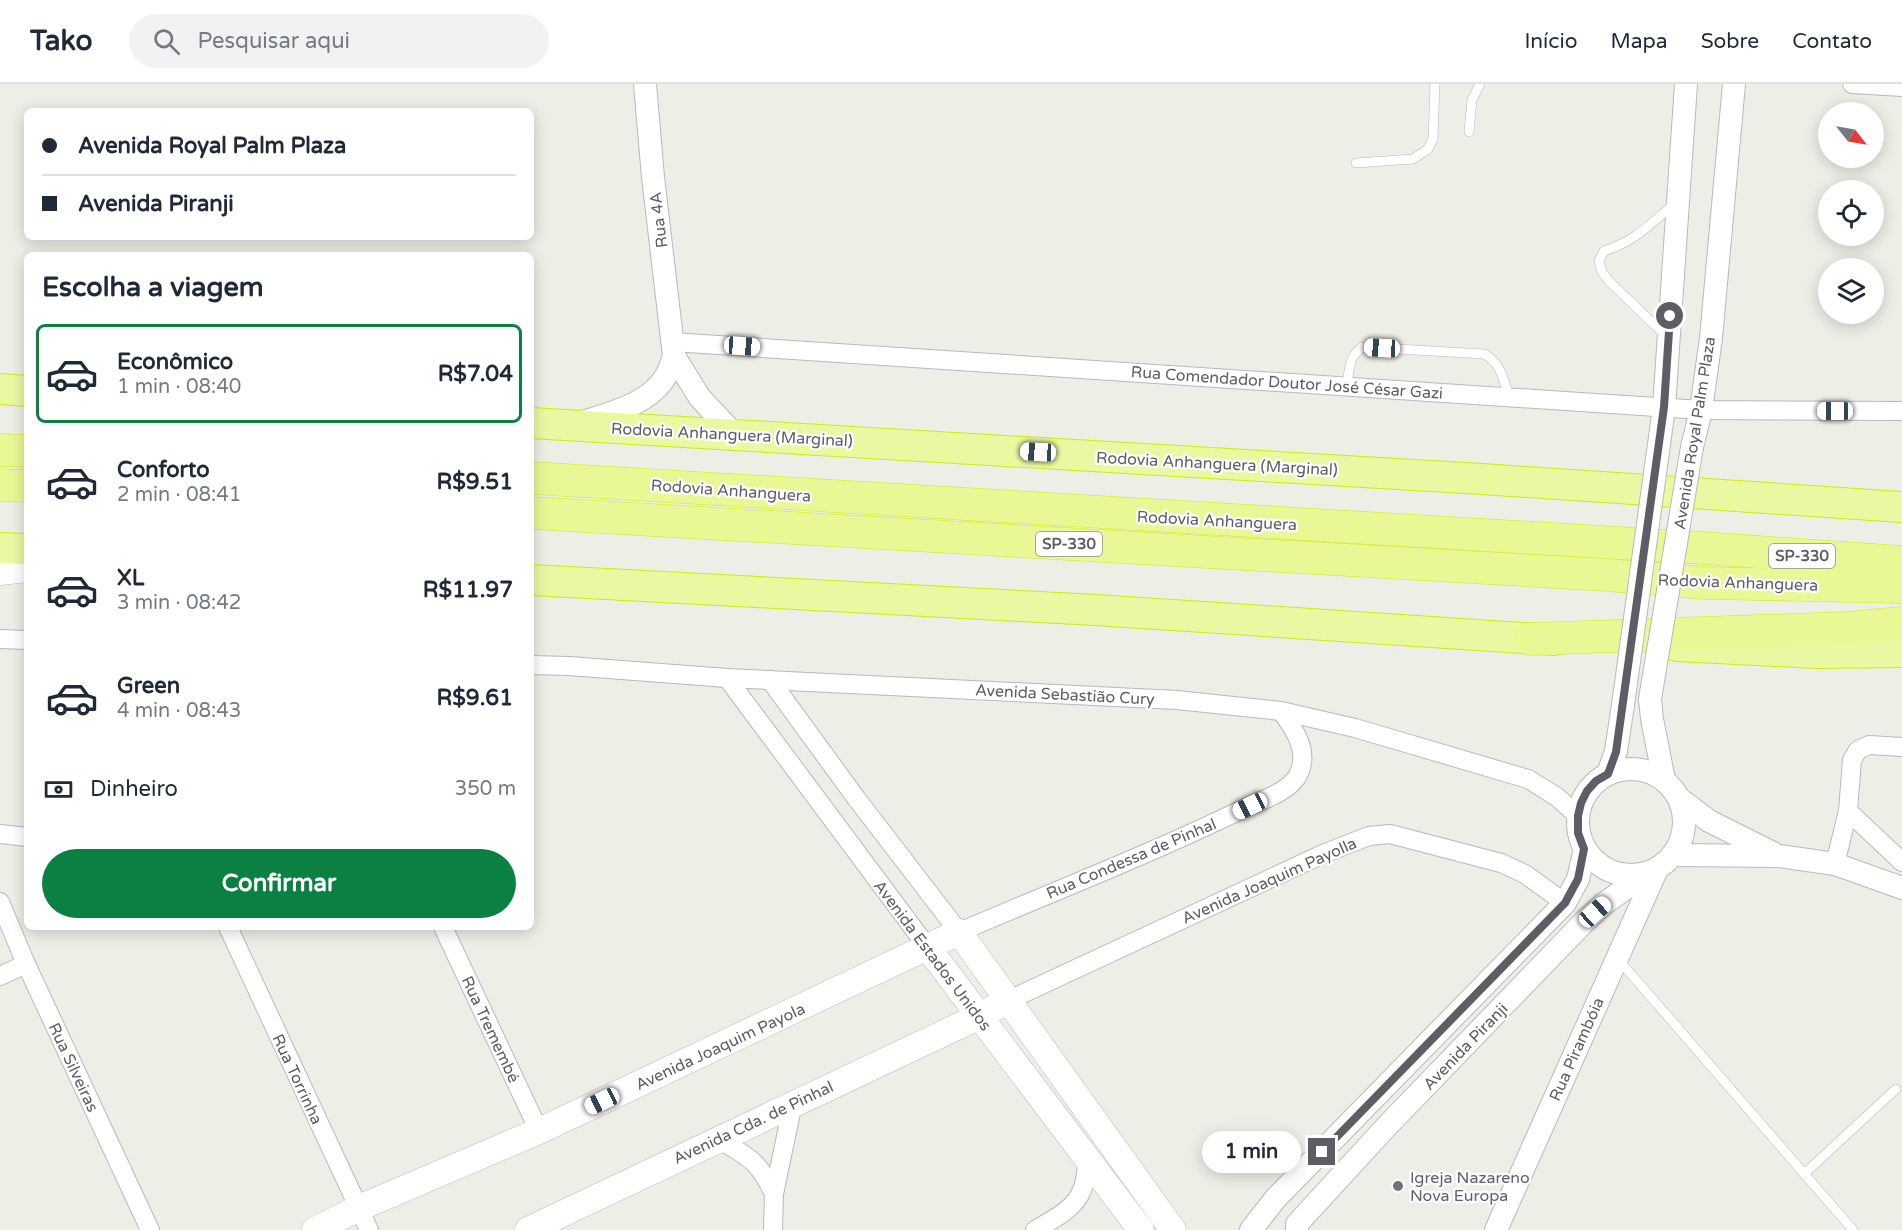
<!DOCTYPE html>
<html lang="pt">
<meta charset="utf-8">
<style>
:root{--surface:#fff;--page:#f2f2f3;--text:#1f2937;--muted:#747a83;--line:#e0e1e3;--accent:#0b8043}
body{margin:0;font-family:"Varela Round",sans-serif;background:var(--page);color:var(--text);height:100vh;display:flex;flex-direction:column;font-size:22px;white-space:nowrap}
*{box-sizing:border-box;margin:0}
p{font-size:20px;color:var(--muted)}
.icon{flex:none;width:33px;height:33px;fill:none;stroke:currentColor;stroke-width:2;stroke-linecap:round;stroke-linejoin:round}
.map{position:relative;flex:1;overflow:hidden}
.details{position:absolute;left:24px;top:168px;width:510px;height:678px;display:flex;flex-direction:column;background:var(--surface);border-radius:9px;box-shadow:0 3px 15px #0003}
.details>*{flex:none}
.top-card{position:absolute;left:24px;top:24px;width:510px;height:132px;border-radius:9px;box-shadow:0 3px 15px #0003;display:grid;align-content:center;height:132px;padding:0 18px;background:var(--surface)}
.needle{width:39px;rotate:121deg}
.controls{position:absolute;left:1818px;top:18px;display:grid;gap:12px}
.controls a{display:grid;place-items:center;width:66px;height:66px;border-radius:50%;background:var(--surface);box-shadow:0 3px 15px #0003;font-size:30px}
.end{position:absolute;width:27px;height:27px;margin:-14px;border:8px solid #5d5e65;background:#fff;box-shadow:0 0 0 3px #fff}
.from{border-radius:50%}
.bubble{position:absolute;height:42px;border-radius:21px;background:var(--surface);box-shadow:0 3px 15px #0003;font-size:20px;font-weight:800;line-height:42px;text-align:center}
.car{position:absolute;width:18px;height:36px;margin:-18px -9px;border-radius:8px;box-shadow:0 0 4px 2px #0007;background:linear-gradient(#fff 24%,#345 0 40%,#fff 0 76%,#345 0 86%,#fff 0)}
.top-card b{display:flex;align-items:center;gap:21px;height:57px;font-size:22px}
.top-card b+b{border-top:2px solid var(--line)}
.top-card i{width:15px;height:15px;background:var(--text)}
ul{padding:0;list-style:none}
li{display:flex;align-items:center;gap:18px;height:99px;margin:0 12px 9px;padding:0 6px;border:3px solid transparent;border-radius:9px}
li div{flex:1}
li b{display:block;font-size:22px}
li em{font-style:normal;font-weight:800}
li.on{border-color:var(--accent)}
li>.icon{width:54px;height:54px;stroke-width:1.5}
h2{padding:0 18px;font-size:27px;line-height:72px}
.pay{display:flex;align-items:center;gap:15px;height:66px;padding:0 18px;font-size:22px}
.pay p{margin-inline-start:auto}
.primary-button{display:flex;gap:12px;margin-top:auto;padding:12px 18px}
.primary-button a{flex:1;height:69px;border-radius:36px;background:var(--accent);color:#fff;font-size:24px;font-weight:800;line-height:69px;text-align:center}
header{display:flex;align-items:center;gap:36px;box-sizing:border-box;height:84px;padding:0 30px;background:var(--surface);border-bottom:2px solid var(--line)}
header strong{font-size:28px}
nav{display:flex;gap:33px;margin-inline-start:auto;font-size:21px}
.search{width:420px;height:54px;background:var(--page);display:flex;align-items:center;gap:15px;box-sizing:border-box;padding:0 21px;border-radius:33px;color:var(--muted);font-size:22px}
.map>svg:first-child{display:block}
</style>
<header>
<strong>Tako</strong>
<div class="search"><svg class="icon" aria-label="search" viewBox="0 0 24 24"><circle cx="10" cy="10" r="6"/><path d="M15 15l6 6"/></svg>Pesquisar aqui</div>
<nav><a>Início</a><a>Mapa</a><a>Sobre</a><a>Contato</a></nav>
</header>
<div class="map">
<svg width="1902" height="1146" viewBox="0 0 1902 1146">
<rect width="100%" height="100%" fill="#edefe6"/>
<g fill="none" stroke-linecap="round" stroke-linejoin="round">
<defs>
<g id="service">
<polyline points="1469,48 1472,16 1480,0"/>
<polyline points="1356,79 1413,75 1428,65 1433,55 1435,0"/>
<path d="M 1667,253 L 1609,197 L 1602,188 L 1599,177 L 1604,167 C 1638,156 1649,140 1676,119"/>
<path d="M 1347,302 C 1349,286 1349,273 1362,263 L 1484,270 C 1501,279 1503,295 1509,312"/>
<polyline points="1618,875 1853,1146"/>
<polyline points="1804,1090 1896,1005"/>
</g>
<g id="minor">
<polyline points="1852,0 1902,3"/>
<polyline points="672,258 1701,326 1902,327"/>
<polyline points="0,555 27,556"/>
<polyline points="531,581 569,582 727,594 1177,616 1281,627 1355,644 1528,695 1557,713 1578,732"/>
<polyline points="727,594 928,864"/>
<path d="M 770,596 L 856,714 L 959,848 C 1053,808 1150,770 1243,725 C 1260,717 1286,709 1297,693 C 1311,669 1295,646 1281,627"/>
<polyline points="1848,727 1902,778"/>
<polyline points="0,750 27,753"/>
<polyline points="1835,780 1848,727 1852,676 1858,666 1869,661 1902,663"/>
<polyline points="0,818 26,880 150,1146"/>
<polyline points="228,843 369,1146"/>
<polyline points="443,843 539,1047"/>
<polyline points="0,892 26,880"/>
<polyline points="1009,916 1323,770 1369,752 1390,750 1501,779 1525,790 1565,819"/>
<path d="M 718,1055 C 750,1074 758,1076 774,1110"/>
<polyline points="773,1146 774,1110 793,1019"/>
<path d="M 1035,1146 C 1052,1136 1075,1125 1082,1106 C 1086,1097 1086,1086 1088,1077"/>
</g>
<g id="tertiary">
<polyline points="645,0 653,93 674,272 700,314 734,350"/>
<path d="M 583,338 C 612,329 652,319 667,290 C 670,284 672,278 674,272"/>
<polyline points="1660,353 1664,323 1686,0"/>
<polyline points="1692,363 1701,326 1711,254 1734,0"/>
<polyline points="1650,615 1652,635 1664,696"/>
<circle cx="1631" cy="738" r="53"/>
<polyline points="1608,690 1616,667 1623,621"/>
<polyline points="1680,715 1709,737 1773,769"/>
<polyline points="1673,771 1779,772 1835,780 1902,804"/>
<polyline points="1251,1146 1276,1114 1565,819 1578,795 1585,765"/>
<polyline points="1297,1146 1297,1140 1387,1042 1585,837 1605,819 1646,790"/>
<polyline points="1496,1146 1657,785"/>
</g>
<g id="secondary">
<polyline points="0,488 27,485"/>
<polyline points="928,864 1141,1146"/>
<polyline points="315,1146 359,1124 539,1047 959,848 1173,1146"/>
<polyline points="528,1146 980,932 1009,916"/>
</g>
<g id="trunk">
<polyline points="0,305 27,307"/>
<polyline points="531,339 1482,395 1902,423"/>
<polyline points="0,464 27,465"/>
<polyline points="531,496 1096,526 1554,556"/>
<polyline points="1677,562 1816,569 1902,568"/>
</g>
<g id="motorway">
<polyline points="0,366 27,367"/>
<polyline points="531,394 1702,464 1902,478"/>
<polyline points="0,401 27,402"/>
<polyline points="531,429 1607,491 1705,499 1902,503"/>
<polyline points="1530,555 1847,544 1902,539"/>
</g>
</defs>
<use href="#service" stroke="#b8b8bf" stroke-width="10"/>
<use href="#minor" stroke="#b8b8bf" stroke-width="20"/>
<use href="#tertiary" stroke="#b8b8bf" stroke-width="24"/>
<use href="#secondary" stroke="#bbbbc3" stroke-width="27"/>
<use href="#trunk" stroke="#d4e90c" stroke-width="32"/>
<use href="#motorway" stroke="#d4e90c" stroke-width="33"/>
<use href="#service" stroke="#fff" stroke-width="9"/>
<use href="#minor" stroke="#fff" stroke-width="18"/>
<use href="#tertiary" stroke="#fff" stroke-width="22"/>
<use href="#secondary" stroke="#fff" stroke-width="26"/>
<use href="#trunk" stroke="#e8f9a2" stroke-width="30"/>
<use href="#motorway" stroke="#e9f794" stroke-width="32"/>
<defs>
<g id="tertiary-bridge">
<polyline points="1650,615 1692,363"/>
<polyline points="1623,621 1660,353"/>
</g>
</defs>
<use href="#tertiary-bridge" stroke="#b8b8bf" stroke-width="24" stroke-linecap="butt"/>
<use href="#tertiary-bridge" stroke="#fff" stroke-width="22"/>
</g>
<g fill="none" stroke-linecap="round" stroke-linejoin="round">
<polyline stroke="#5d5e65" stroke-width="8" points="1322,1068 1565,819 1578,795 1584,765 1578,749 1578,732 1581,719 1587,707 1596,697 1608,690 1616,668 1664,323 1670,232"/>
</g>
<circle fill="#6b7280" stroke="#fff" stroke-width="2" cx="1398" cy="1102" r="6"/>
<g text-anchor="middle" stroke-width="4.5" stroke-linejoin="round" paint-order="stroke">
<g fill="#fff" stroke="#8e8e93" stroke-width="1.5">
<rect x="1036" y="448" width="66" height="24" rx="4.5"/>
<rect x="1769" y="460" width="66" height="24" rx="4.5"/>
</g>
<g font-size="15" font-weight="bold" fill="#5d5e65">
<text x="1069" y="465">SP-330</text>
<text x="1802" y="477">SP-330</text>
</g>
<g font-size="16" fill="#5d5e65" stroke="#fff">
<text transform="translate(658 136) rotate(-97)" y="6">Rua 4A</text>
<text transform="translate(1287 298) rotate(4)" y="6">Rua Comendador Doutor José César Gazi</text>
<text transform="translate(1694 349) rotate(-81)" y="6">Avenida Royal Palm Plaza</text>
<text transform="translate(732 350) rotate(3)" y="6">Rodovia Anhanguera (Marginal)</text>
<text transform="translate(1217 379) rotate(3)" y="6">Rodovia Anhanguera (Marginal)</text>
<text transform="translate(731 406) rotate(4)" y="6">Rodovia Anhanguera</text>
<text transform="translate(1217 436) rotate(3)" y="6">Rodovia Anhanguera</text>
<text transform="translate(1738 498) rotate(2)" y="6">Rodovia Anhanguera</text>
<text transform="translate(1065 610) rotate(3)" y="6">Avenida Sebastião Cury</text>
<text transform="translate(1131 774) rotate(-23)" y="6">Rua Condessa de Pinhal</text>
<text transform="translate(1269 796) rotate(-24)" y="6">Avenida Joaquim Payolla</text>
<text transform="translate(933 871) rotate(53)" y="6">Avenida Estados Unidos</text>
<text transform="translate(491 945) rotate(65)" y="6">Rua Tremembé</text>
<text transform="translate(720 962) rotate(-25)" y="6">Avenida Joaquim Payola</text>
<text transform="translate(1465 962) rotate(-46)" y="6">Avenida Piranji</text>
<text transform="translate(1576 965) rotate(-66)" y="6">Rua Pirambóia</text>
<text transform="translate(74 983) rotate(65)" y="6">Rua Silveiras</text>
<text transform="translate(298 995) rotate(65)" y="6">Rua Torrinha</text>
<text transform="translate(753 1038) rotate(-25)" y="6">Avenida Cda. de Pinhal</text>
</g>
<g font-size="16" fill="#5b616d" stroke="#fff" text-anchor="start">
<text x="1410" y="1099">Igreja Nazareno<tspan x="1410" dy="18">Nova Europa</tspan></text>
</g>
</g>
</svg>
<div class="controls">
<a><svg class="needle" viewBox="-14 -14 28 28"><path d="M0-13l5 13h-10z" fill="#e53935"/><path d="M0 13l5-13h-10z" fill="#747a83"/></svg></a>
<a><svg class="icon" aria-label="locate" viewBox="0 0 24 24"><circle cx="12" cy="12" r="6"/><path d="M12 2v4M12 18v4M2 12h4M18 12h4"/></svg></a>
<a><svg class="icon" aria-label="layers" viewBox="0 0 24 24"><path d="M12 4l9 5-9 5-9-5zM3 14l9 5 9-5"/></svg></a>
</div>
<i class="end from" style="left:1670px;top:232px"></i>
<i class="end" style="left:1322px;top:1068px"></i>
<div class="bubble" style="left:1202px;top:1047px;width:99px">1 min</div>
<i class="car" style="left:742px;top:262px;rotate:94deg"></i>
<i class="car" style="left:1382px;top:264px;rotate:273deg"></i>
<i class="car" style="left:1835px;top:327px;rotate:270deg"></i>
<i class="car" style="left:1038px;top:368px;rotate:273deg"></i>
<i class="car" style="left:1250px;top:722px;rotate:244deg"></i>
<i class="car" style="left:1595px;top:828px;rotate:48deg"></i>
<i class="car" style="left:602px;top:1017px;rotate:245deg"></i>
<div class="top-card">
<b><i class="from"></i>Avenida Royal Palm Plaza</b>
<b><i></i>Avenida Piranji</b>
</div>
<section class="details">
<h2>Escolha a viagem</h2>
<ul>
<li class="on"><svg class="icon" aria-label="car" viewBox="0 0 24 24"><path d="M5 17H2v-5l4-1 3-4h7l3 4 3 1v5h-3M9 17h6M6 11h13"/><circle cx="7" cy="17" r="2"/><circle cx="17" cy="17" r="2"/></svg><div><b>Econômico</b><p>1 min · 08:40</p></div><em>R$7.04</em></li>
<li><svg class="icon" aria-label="car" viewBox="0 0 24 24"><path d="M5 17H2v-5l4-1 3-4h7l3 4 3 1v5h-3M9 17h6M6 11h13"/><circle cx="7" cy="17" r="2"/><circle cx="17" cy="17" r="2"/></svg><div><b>Conforto</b><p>2 min · 08:41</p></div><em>R$9.51</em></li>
<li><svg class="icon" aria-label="car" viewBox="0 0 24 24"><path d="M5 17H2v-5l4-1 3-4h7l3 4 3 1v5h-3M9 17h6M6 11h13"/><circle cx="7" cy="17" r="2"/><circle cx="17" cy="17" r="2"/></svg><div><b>XL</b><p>3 min · 08:42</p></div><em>R$11.97</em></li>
<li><svg class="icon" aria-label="car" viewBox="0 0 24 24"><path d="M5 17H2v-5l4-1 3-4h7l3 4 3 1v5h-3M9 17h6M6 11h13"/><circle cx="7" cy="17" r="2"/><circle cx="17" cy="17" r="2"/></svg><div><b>Green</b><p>4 min · 08:43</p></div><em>R$9.61</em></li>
</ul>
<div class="pay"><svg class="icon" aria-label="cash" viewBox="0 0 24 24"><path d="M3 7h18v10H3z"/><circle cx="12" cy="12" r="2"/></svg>Dinheiro<p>350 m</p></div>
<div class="primary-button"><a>Confirmar</a></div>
</section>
</div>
